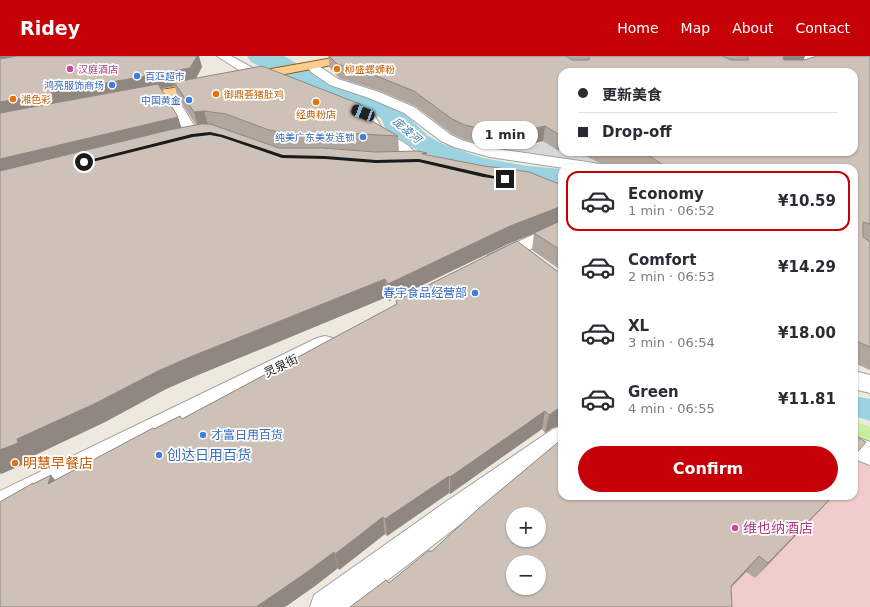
<!DOCTYPE html>
<meta charset="utf-8">
<style>
:root{--surface:#fff;--page:#f7f7f7;--text:#2b2b33;--muted:#7c7c81;--line:#e1e1e2;--accent:#c60007}
body{margin:0;font-family:"DejaVu Sans","Noto Sans SC",sans-serif;background:var(--page);color:var(--text);height:100vh;display:flex;flex-direction:column;font-size:15px;white-space:nowrap}
*{box-sizing:border-box;margin:0}
p{font-size:13px;color:var(--muted)}
.icon{flex:none;width:22px;height:22px;fill:none;stroke:currentColor;stroke-width:2;stroke-linecap:round;stroke-linejoin:round}
.map{position:relative;flex:1;overflow:hidden}
.drawer{position:absolute;left:558px;top:108px;width:300px;height:336px;display:flex;flex-direction:column;background:var(--surface);border-radius:12px;box-shadow:0 1px 3px #0004}
.drawer>*{flex:none}
.guide{position:absolute;left:558px;top:12px;width:300px;height:88px;border-radius:12px;box-shadow:0 1px 3px #0004;display:grid;align-content:center;height:88px;padding:0 20px;background:var(--surface)}
.tools{position:absolute;left:506px;top:451px;display:grid;gap:8px}
.tools a{display:grid;place-items:center;width:40px;height:40px;border-radius:50%;background:var(--surface);box-shadow:0 1px 3px #0004;font-size:20px}
.end{position:absolute;width:18px;height:18px;margin:-9px;border:5px solid #1b1b1b;background:#fff;box-shadow:0 0 0 2px #fff}
.from{border-radius:50%}
.bubble{position:absolute;height:28px;border-radius:14px;background:var(--surface);box-shadow:0 1px 3px #0004;font-size:13px;font-weight:700;line-height:28px;text-align:center}
.car{position:absolute;width:12px;height:24px;margin:-12px -6px;border-radius:5px;box-shadow:0 0 3px 1px #0007;background:linear-gradient(#222 24%,#8ab4d8 0 40%,#222 0 76%,#8ab4d8 0 86%,#222 0)}
.guide b{display:flex;align-items:center;gap:14px;height:38px;font-size:15px}
.guide b+b{border-top:1px solid var(--line)}
.guide i{width:10px;height:10px;background:var(--text)}
ul{padding:7px 0 0;list-style:none}
li{display:flex;align-items:center;gap:12px;height:60px;margin:0 8px 6px;padding:0 12px;border:2px solid transparent;border-radius:12px}
li div{flex:1}
li b{display:block;font-size:15px}
li em{font-style:normal;font-weight:700}
li.on{border-color:var(--accent)}
li>.icon{width:36px;height:36px;stroke-width:1.5}
.primary-button{display:flex;gap:8px;margin-top:auto;padding:8px 20px}
.primary-button a{flex:1;height:46px;border-radius:24px;background:var(--accent);color:#fff;font-size:16px;font-weight:700;line-height:46px;text-align:center}
header{display:flex;align-items:center;gap:24px;box-sizing:border-box;height:56px;padding:0 20px;background:var(--accent);color:#fff}
header strong{font-size:19px}
nav{display:flex;gap:22px;margin-inline-start:auto;font-size:14px}
.map>svg:first-child{display:block}
</style>
<header>
<strong>Ridey</strong>
<nav><a>Home</a><a>Map</a><a>About</a><a>Contact</a></nav>
</header>
<div class="map">
<svg width="870" height="551" viewBox="0 0 870 551">
<rect width="100%" height="100%" fill="#eee9df"/>
<polygon fill="#d9d8d8" points="562,39 562,96 677,96 663,112 614,112 521,96 484,91 470,87 463,82"/>
<polygon fill="#f1cccc" points="854,399 870,407 870,551 577,551 620,440 854,440"/>
<polygon fill="#c9ee9f" points="854,365 870,371 870,391 854,385"/>
<g fill="#9bd3e0">
<polygon points="319,22 331,32 369,42 405,58 428,80 443,88 483,102 527,110 562,113 562,130 446,104 420,96 386,74 381,62 375,59 290,27"/>
<polygon points="854,340 870,343 870,365 854,360"/>
</g>
<g fill="none" stroke-linecap="round" stroke-linejoin="round">
<polygon fill="#9bd3e0" fill-rule="evenodd" points="247,0 284,0 325,24 383,45 388,52 383,59 372,62 361,59 303,36 266,13 251,6"/>
<defs>
<g id="minor">
<polygon points="217,0 231,0 253,12 255,15 253,18 245,18"/>
<path d="M 794,0 C 820,0 845,0 870,4 L 870,12 L 853,9 L 817,6 L 796,2 Z"/>
<polygon points="315,9 319,10 338,23 379,36 414,51 451,79 464,85 490,92 594,107 600,109 602,112 564,112 490,101 454,91 441,85 404,57 369,42 330,29 311,16 309,13 311,10"/>
<polygon points="167,33 172,34 200,79 198,82 193,83 188,82 186,79 161,37 162,34"/>
<polygon points="339,44 373,57 383,74 409,90 417,99 437,104 440,107 437,110 432,112 407,105 399,96 372,80 362,63 334,51 332,48 334,45"/>
<polygon points="562,166 562,178 502,207 495,209 488,207 485,203 488,199"/>
<polygon points="325,280 333,282 336,288 333,294 0,462 0,435 317,282"/>
<polygon points="854,315 870,319 870,337 854,333"/>
<polygon points="562,370 562,395 467,463 353,551 310,551 314,539 447,445 553,373"/>
<polygon points="854,380 870,386 870,409 854,403"/>
</g>
<g id="major">
<polygon points="344,0 369,0 367,2 363,3 249,25 245,24 243,21 245,18 249,17"/>
<polygon points="205,26 209,27 211,30 209,33 135,47 130,46 128,43 130,40 135,39"/>
<polygon points="704,96 722,96 742,109 744,112 726,112 707,99"/>
</g>
</defs>
<use href="#minor" stroke="#a2a2a2" stroke-width="2"/>
<use href="#major" stroke="#925d00" stroke-width="2"/>
<use href="#minor" fill="#fff" fill-rule="evenodd"/>
<use href="#major" fill="#ffcd93" fill-rule="evenodd"/>
</g>
<g fill="#b1a69e" fill-rule="evenodd">
<path d="M 0,0 L 202,11 L 196,22 L 370,64 L 398,80 L 399,95 L 427,99 L 562,129 L 562,369 L 552,372 L 545,377 L 542,373 L 450,438 L 449,437 L 387,480 L 385,478 L 339,514 L 338,512 L 315,530 L 285,551 L 0,551 L 33,427 L 34,428 L 55,424 L 154,373 L 182,363 L 396,249 L 396,245 L 557,215 L 562,215 L 532,194 L 534,177 L 535,177 L 508,188 L 389,245 L 387,241 L 198,319 L 166,333 L 105,366 L 31,401 L 33,404 L 1,418 ZM 175,30 L 177,40 L 196,69 L 181,72 L 161,33 Z"/>
<polygon points="328,0 805,0 803,4 870,0 870,314 854,307 854,112 623,112 605,110 578,96 712,96 711,99 715,99 725,96 724,96 854,96 562,16 562,93 557,94 543,85 508,93 490,91 465,84 452,78 415,50 380,35 339,22 330,12"/>
<polygon points="823,451 755,522 746,516 389,527 432,495"/>
</g>
<g fill="#908781">
<polygon points="0,0 45,0 0,6"/>
<polygon points="197,0 199,0 202,11 194,26 172,23 175,30 0,62 0,46"/>
<polygon points="784,0 805,0 803,5 781,12 783,2"/>
<polygon points="204,55 209,72 199,73 194,56"/>
<polygon points="178,61 183,76 0,121 0,103"/>
<polygon points="545,70 543,85 508,93 510,78"/>
<polygon points="562,78 562,93 557,94 560,79"/>
<polygon points="695,96 712,96 710,103 693,108"/>
<polygon points="562,134 562,166 508,188 389,245 388,228"/>
<polygon points="385,223 387,241 198,319 166,333 105,366 31,401 33,404 1,418 0,417 0,394 17,383 158,315 190,301"/>
<polygon points="562,352 562,369 552,372 545,377 549,359 556,354"/>
<polygon points="545,355 542,373 450,438 450,421"/>
<polygon points="51,419 65,436 48,428"/>
<polygon points="449,420 449,437 387,480 385,463"/>
<polygon points="833,440 823,451 755,522 768,507"/>
<polygon points="383,461 385,478 339,514 335,498"/>
<polygon points="334,496 338,512 315,530 285,551 256,551"/>
<polygon points="759,500 746,516 718,545 731,530"/>
</g>
<g fill="#cec1b8" stroke="#908781" fill-rule="evenodd">
<polygon points="17,0 197,0 190,12 0,46 0,3"/>
<polygon points="329,0 566,0 572,4 588,4 590,3 588,0 722,0 731,4 749,4 747,0 784,0 783,2 784,4 804,4 817,0 870,0 870,168 863,166 863,181 870,186 870,291 854,284 854,112 668,112 648,99 623,96 695,96 696,98 715,99 727,96 729,96 732,98 752,97 751,96 854,96 854,16 562,16 562,78 560,79 545,70 510,78 491,75 465,69 452,63 414,35 379,21 337,8"/>
<polygon points="262,10 360,48 370,64 398,80 323,76 285,77 269,74 226,58 204,55 194,56 172,23 183,21 181,25"/>
<polygon points="158,28 178,61 0,103 0,57"/>
<polygon points="201,68 210,68 279,92 323,92 375,96 418,95 427,97 422,98 484,110 529,116 562,129 562,134 560,135 562,136 562,150 510,170 388,228 385,223 190,301 158,315 94,348 17,383 18,387 0,394 0,115 169,74"/>
<polygon points="562,164 562,195 534,177"/>
<polygon points="517,185 557,215 562,215 562,352 556,354 549,359 545,355 450,421 449,420 385,463 383,461 335,498 334,496 310,514 256,551 0,551 0,446 33,427 33,428 51,419 48,428 153,372 154,373 180,360 182,363 397,248 396,245"/>
<polygon points="854,379 866,386 854,400"/>
<path d="M 562,383 L 562,440 L 833,440 L 768,507 L 759,500 L 731,530 L 732,551 L 350,551 L 386,524 L 389,527 L 428,495 L 432,495 L 478,453 ZM 513,458 L 539,458 L 539,484 L 513,484 ZM 513,506 L 539,506 L 539,532 L 513,532 Z"/>
</g>
<polygon fill="#1b1b1b" points="210,76 223,79 283,99 325,100 376,104 419,103 507,123 505,124 483,121 419,106 376,107 325,103 282,102 221,81 210,79 193,81 84,108 81,106 192,78"/>
<g fill="#d1479c" stroke="#fff" stroke-width="1.5">
<circle cx="70" cy="13" r="4"/>
<circle cx="735" cy="472" r="4"/>
</g>
<g fill="#e8710a" stroke="#fff" stroke-width="1.5">
<circle cx="337" cy="13" r="4"/>
<circle cx="216" cy="38" r="4"/>
<circle cx="13" cy="43" r="4"/>
<circle cx="316" cy="46" r="4"/>
<circle cx="15" cy="407" r="4"/>
</g>
<g fill="#3f7fe0" stroke="#fff" stroke-width="1.5">
<circle cx="137" cy="20" r="4"/>
<circle cx="112" cy="29" r="4"/>
<circle cx="189" cy="44" r="4"/>
<circle cx="363" cy="81" r="4"/>
<circle cx="475" cy="237" r="4"/>
<circle cx="203" cy="379" r="4"/>
<circle cx="159" cy="399" r="4"/>
</g>
<g text-anchor="middle" stroke-width="3.5" stroke-linejoin="round" paint-order="stroke">
<g font-size="10" fill="#b23c85" stroke="#fff" text-anchor="start">
<text x="78" y="17">汉庭酒店</text>
</g>
<g font-size="10" fill="#c56008" stroke="#fff" text-anchor="start">
<text x="345" y="17">柳盛螺蛳粉</text>
<text x="224" y="42">御鼎荟猪肚鸡</text>
<text x="21" y="47">湘色彩</text>
<text x="316" y="62" text-anchor="middle">经典粉店</text>
</g>
<g font-size="10" fill="#366cbe" stroke="#fff" text-anchor="end">
<text x="145" y="24" text-anchor="start">百汇超市</text>
<text x="104" y="33">鸿亮服饰商场</text>
<text x="181" y="48">中国黄金</text>
<text x="355" y="85">纯美广东美发连锁</text>
</g>
<g font-size="11" font-style="italic" fill="#3e78aa" stroke="#fff">
<text transform="translate(407 74) rotate(40)" y="4">庞凌河</text>
</g>
<g font-size="12" fill="#366cbe" stroke="#fff" text-anchor="end">
<text x="467" y="241">春宇食品经营部</text>
<text x="211" y="383" text-anchor="start">才富日用百货</text>
</g>
<g font-size="12" fill="#1b1b1b" stroke="#fff">
<text transform="translate(281 310) rotate(-26)" y="4">灵泉街</text>
</g>
<g font-size="14" fill="#366cbe" stroke="#fff" text-anchor="start">
<text x="167" y="404">创达日用百货</text>
</g>
<g font-size="14" fill="#c56008" stroke="#fff" text-anchor="start">
<text x="23" y="412">明慧早餐店</text>
</g>
<g font-size="14" fill="#b23c85" stroke="#fff" text-anchor="start">
<text x="743" y="477">维也纳酒店</text>
</g>
</g>
</svg>
<div class="tools">
<a>+</a>
<a>−</a>
</div>
<i class="end from" style="left:84px;top:106px"></i>
<i class="end" style="left:505px;top:123px"></i>
<div class="bubble" style="left:472px;top:65px;width:66px">1 min</div>
<i class="car" style="left:363px;top:57px;rotate:291deg"></i>
<div class="guide">
<b><i class="from"></i>更新美食</b>
<b><i></i>Drop-off</b>
</div>
<section class="drawer">
<ul>
<li class="on"><svg class="icon" aria-label="car" viewBox="0 0 24 24"><path d="M5 17H2v-5l4-1 3-4h7l3 4 3 1v5h-3M9 17h6M6 11h13"/><circle cx="7" cy="17" r="2"/><circle cx="17" cy="17" r="2"/></svg><div><b>Economy</b><p>1 min · 06:52</p></div><em>¥10.59</em></li>
<li><svg class="icon" aria-label="car" viewBox="0 0 24 24"><path d="M5 17H2v-5l4-1 3-4h7l3 4 3 1v5h-3M9 17h6M6 11h13"/><circle cx="7" cy="17" r="2"/><circle cx="17" cy="17" r="2"/></svg><div><b>Comfort</b><p>2 min · 06:53</p></div><em>¥14.29</em></li>
<li><svg class="icon" aria-label="car" viewBox="0 0 24 24"><path d="M5 17H2v-5l4-1 3-4h7l3 4 3 1v5h-3M9 17h6M6 11h13"/><circle cx="7" cy="17" r="2"/><circle cx="17" cy="17" r="2"/></svg><div><b>XL</b><p>3 min · 06:54</p></div><em>¥18.00</em></li>
<li><svg class="icon" aria-label="car" viewBox="0 0 24 24"><path d="M5 17H2v-5l4-1 3-4h7l3 4 3 1v5h-3M9 17h6M6 11h13"/><circle cx="7" cy="17" r="2"/><circle cx="17" cy="17" r="2"/></svg><div><b>Green</b><p>4 min · 06:55</p></div><em>¥11.81</em></li>
</ul>
<div class="primary-button"><a>Confirm</a></div>
</section>
</div>
